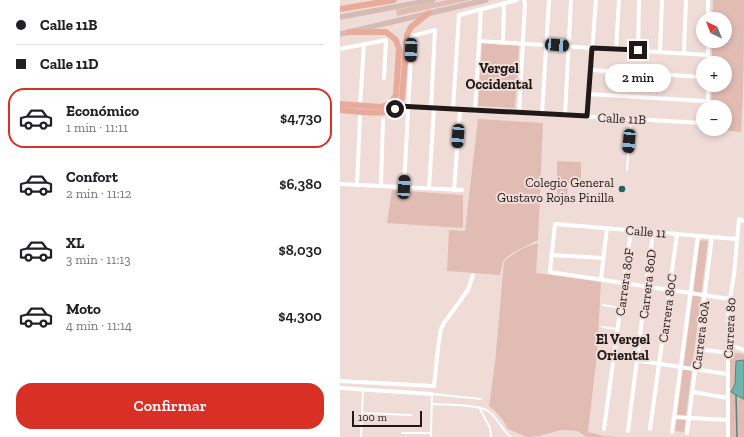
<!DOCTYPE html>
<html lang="es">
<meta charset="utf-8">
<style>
:root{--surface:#fff;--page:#f6f6f6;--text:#202124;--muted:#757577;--line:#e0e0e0;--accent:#d93025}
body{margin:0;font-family:"Zilla Slab",serif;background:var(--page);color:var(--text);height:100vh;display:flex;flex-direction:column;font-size:15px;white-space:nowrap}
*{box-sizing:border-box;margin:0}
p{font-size:13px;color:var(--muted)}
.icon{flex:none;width:22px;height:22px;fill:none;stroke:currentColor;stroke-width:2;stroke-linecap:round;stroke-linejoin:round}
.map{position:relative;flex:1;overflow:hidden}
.details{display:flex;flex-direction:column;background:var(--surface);width:340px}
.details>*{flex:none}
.guide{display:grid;align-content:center;height:88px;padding:0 16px;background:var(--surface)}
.needle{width:26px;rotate:317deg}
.buttons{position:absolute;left:356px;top:12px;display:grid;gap:8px}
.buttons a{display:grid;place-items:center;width:36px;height:36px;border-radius:50%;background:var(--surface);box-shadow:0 2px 6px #0003;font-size:20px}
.scale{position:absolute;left:12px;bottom:10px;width:70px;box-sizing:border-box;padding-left:4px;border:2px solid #201917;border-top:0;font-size:11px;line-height:14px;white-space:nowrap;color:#201917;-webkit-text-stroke:3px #f0dcd7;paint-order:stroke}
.end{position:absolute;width:18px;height:18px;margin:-9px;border:5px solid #201917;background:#fff;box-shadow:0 0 0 2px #fff}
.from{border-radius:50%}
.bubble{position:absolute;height:28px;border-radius:14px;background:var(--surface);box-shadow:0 2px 6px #0003;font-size:13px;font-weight:600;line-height:28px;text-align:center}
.car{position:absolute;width:12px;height:24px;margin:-12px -6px;border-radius:5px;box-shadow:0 0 3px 1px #0007;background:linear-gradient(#222 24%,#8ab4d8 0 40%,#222 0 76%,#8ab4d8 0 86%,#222 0)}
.guide b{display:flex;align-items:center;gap:14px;height:38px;font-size:15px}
.guide b+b{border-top:1px solid var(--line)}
.guide i{width:10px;height:10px;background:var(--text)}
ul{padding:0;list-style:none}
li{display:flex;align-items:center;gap:12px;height:60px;margin:0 8px 6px;padding:0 8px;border:2px solid transparent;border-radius:16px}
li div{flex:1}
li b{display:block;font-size:15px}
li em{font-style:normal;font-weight:600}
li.active{border-color:var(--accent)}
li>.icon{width:36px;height:36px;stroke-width:1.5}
.cta{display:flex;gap:8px;margin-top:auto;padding:8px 16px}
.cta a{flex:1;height:46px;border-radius:16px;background:var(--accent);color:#fff;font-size:16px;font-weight:600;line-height:46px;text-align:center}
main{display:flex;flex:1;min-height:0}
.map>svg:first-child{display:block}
</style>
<main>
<section class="details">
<div class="guide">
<b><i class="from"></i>Calle 11B</b>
<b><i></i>Calle 11D</b>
</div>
<ul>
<li class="active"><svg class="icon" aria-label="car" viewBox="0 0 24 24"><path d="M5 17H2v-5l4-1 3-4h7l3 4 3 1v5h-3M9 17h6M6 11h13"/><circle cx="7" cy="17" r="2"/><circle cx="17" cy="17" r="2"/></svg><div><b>Económico</b><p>1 min · 11:11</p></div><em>$4,730</em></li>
<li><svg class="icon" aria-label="car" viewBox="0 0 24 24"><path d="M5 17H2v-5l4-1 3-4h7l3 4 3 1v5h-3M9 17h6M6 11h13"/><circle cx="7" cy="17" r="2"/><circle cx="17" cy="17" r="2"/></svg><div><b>Confort</b><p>2 min · 11:12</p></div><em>$6,380</em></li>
<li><svg class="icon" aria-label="car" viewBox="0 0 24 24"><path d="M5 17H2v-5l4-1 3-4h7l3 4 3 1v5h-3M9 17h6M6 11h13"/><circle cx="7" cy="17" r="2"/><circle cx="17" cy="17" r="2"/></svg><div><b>XL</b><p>3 min · 11:13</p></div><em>$8,030</em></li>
<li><svg class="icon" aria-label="car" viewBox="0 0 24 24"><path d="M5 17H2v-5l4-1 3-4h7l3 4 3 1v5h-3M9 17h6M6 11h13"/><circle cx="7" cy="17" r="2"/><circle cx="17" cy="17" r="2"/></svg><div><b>Moto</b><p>4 min · 11:14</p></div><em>$4,300</em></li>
</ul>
<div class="cta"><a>Confirmar</a></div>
</section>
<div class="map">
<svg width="404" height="437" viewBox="0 0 404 437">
<rect width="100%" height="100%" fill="#f0dcd7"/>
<g fill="#e1bcb3">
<polygon points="108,0 130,0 57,16 56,10"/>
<path d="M 373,0 L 404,0 C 404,44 404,88 401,132 L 370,129 L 385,129 L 385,107 L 371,107 L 372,85 L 385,85 L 385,63 L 372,63 L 372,41 L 385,41 L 385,19 L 372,19 Z"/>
<polygon points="142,43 179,46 175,108 138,106"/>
<polygon points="138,119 203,123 198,240 172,253 163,261 160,275 107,271 109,230 125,231"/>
<polygon points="217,161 241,162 241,183 228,183 227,201 217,200"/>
<polygon points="52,190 123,195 123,228 47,223"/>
<polygon points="360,240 368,241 344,432 335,431"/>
<path d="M 198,243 L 196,273 L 261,282 L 257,354 L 248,432 L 264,436 L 279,437 L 247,437 L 237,431 L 221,430 L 199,436 L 187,437 L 168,429 C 163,419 158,413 149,406 L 155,363 L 164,262 C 174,252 184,247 198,243 Z"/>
<polygon points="393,352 404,354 404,437 390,437 390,354"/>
</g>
<polygon fill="#6fb2ab" stroke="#57847f" points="404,360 404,399 403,399 391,392 395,384 396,361"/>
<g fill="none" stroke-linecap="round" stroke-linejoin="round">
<polyline stroke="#57847f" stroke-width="1.5" points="396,395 397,437"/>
<g stroke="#fff" stroke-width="2">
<polyline points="287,170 291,120"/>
<polyline points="263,305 280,308"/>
<polyline points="262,327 277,329"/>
<path d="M 92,404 C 104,405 139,404 148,411 C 158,417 161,430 171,437"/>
<polyline points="139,407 150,428 151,437"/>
<polyline points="22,413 71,415"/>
<polyline points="62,433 91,433"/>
<polyline points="21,437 23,390"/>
<polyline points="91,437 92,394 141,399"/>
</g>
<g stroke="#fff" stroke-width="4">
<polyline points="368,0 368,19"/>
<polyline points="139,41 368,55"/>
<polyline points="368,41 368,63"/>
<polyline points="163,42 164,3"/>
<polyline points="0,49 46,40 44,78"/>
<polyline points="276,49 279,0"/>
<polyline points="298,50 299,0"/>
<polyline points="320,52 322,0"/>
<polyline points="344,53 346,0"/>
<polyline points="251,70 363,77"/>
<polyline points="368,85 368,107"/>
<polyline points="249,94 364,101"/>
<polyline points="20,106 24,44"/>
<polyline points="58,106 363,123"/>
<polyline points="113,109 119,15 177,0"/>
<polyline points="135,111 141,9"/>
<polyline points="179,113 185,4 184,0"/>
<polyline points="202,114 209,0"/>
<polyline points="225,115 231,0"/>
<polyline points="247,116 256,0"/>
<polyline points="0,184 122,190"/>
<polyline points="17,185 20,116"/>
<polyline points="41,186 43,120"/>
<polyline points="64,187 72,36 95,30 91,108"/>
<polyline points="89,188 94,108"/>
<polyline points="114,190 120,110"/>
<polyline points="211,255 263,258"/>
<polyline points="261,279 267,228"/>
<polyline points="390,299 210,272 215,224 397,239"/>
<polyline points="388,344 404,350"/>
<polyline points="358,349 388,353"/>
<polyline points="274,357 387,374"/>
<polyline points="0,381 94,386 98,348 101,329 104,323 128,290 133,275"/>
<polyline points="0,388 92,394"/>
<polyline points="353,392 388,398"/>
<polyline points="334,417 388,420"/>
<polyline points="264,429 291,230"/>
<polyline points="310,429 337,234"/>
<polyline points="288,431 313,232"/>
<polyline points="332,432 358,236"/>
<polyline points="347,433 372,237"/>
<polyline points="388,437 388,310 394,275 399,219 404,221"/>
</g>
<g stroke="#d6bbb4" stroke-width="5.5">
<polyline points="0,17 93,0"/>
<polyline points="0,34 146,0"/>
</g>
<g stroke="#e8aa9b" stroke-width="6">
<polyline points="0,9 54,0"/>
<polyline points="0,104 42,107 51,103 56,95 59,49 56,40 46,32 9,32"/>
<path d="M 0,110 C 12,111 41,115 50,111 C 57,109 60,104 62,98 L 67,35 L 71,27 L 89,13"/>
</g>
</g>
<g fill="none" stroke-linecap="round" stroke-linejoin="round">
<polyline stroke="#201917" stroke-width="5" points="55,109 58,106 247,116 252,48 298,50"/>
</g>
<circle fill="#1b6760" stroke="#f0dcd7" stroke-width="1.5" cx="282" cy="189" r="4"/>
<g text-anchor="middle" stroke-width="4" stroke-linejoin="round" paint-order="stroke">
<g font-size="13" fill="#201917" stroke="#f0dcd7">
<text transform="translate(282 118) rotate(3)" y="5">Calle 11B</text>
<text transform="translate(306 231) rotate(5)" y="5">Calle 11</text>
<text transform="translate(284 282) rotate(-82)" y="5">Carrera 80F</text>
<text transform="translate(307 284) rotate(-83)" y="5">Carrera 80D</text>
<text transform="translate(327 308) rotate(-82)" y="5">Carrera 80C</text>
<text transform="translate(389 328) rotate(-87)" y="5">Carrera 80</text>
<text transform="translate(360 335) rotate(-83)" y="5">Carrera 80A</text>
</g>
<g font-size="13" fill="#201917" stroke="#f0dcd7" text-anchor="end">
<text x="274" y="187">Colegio General<tspan x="274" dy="15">Gustavo Rojas Pinilla</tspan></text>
</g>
<g font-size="14" font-weight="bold" fill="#201917" stroke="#f0dcd7">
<text x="159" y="73">Vergel<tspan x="159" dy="16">Occidental</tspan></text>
<text x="283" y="344">El Vergel<tspan x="283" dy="16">Oriental</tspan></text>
</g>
</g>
</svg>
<div class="buttons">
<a><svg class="needle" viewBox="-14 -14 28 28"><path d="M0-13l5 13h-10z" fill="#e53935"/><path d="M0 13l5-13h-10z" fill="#757577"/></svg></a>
<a>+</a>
<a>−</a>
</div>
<div class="scale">100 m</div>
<i class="end from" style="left:55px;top:109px"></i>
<i class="end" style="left:298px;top:50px"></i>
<div class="bubble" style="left:265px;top:64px;width:66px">2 min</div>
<i class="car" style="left:217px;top:45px;rotate:94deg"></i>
<i class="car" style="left:71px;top:50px;rotate:182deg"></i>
<i class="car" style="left:118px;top:136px;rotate:184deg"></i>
<i class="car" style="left:289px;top:141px;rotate:185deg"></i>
<i class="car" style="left:64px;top:187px;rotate:3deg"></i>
</div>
</main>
